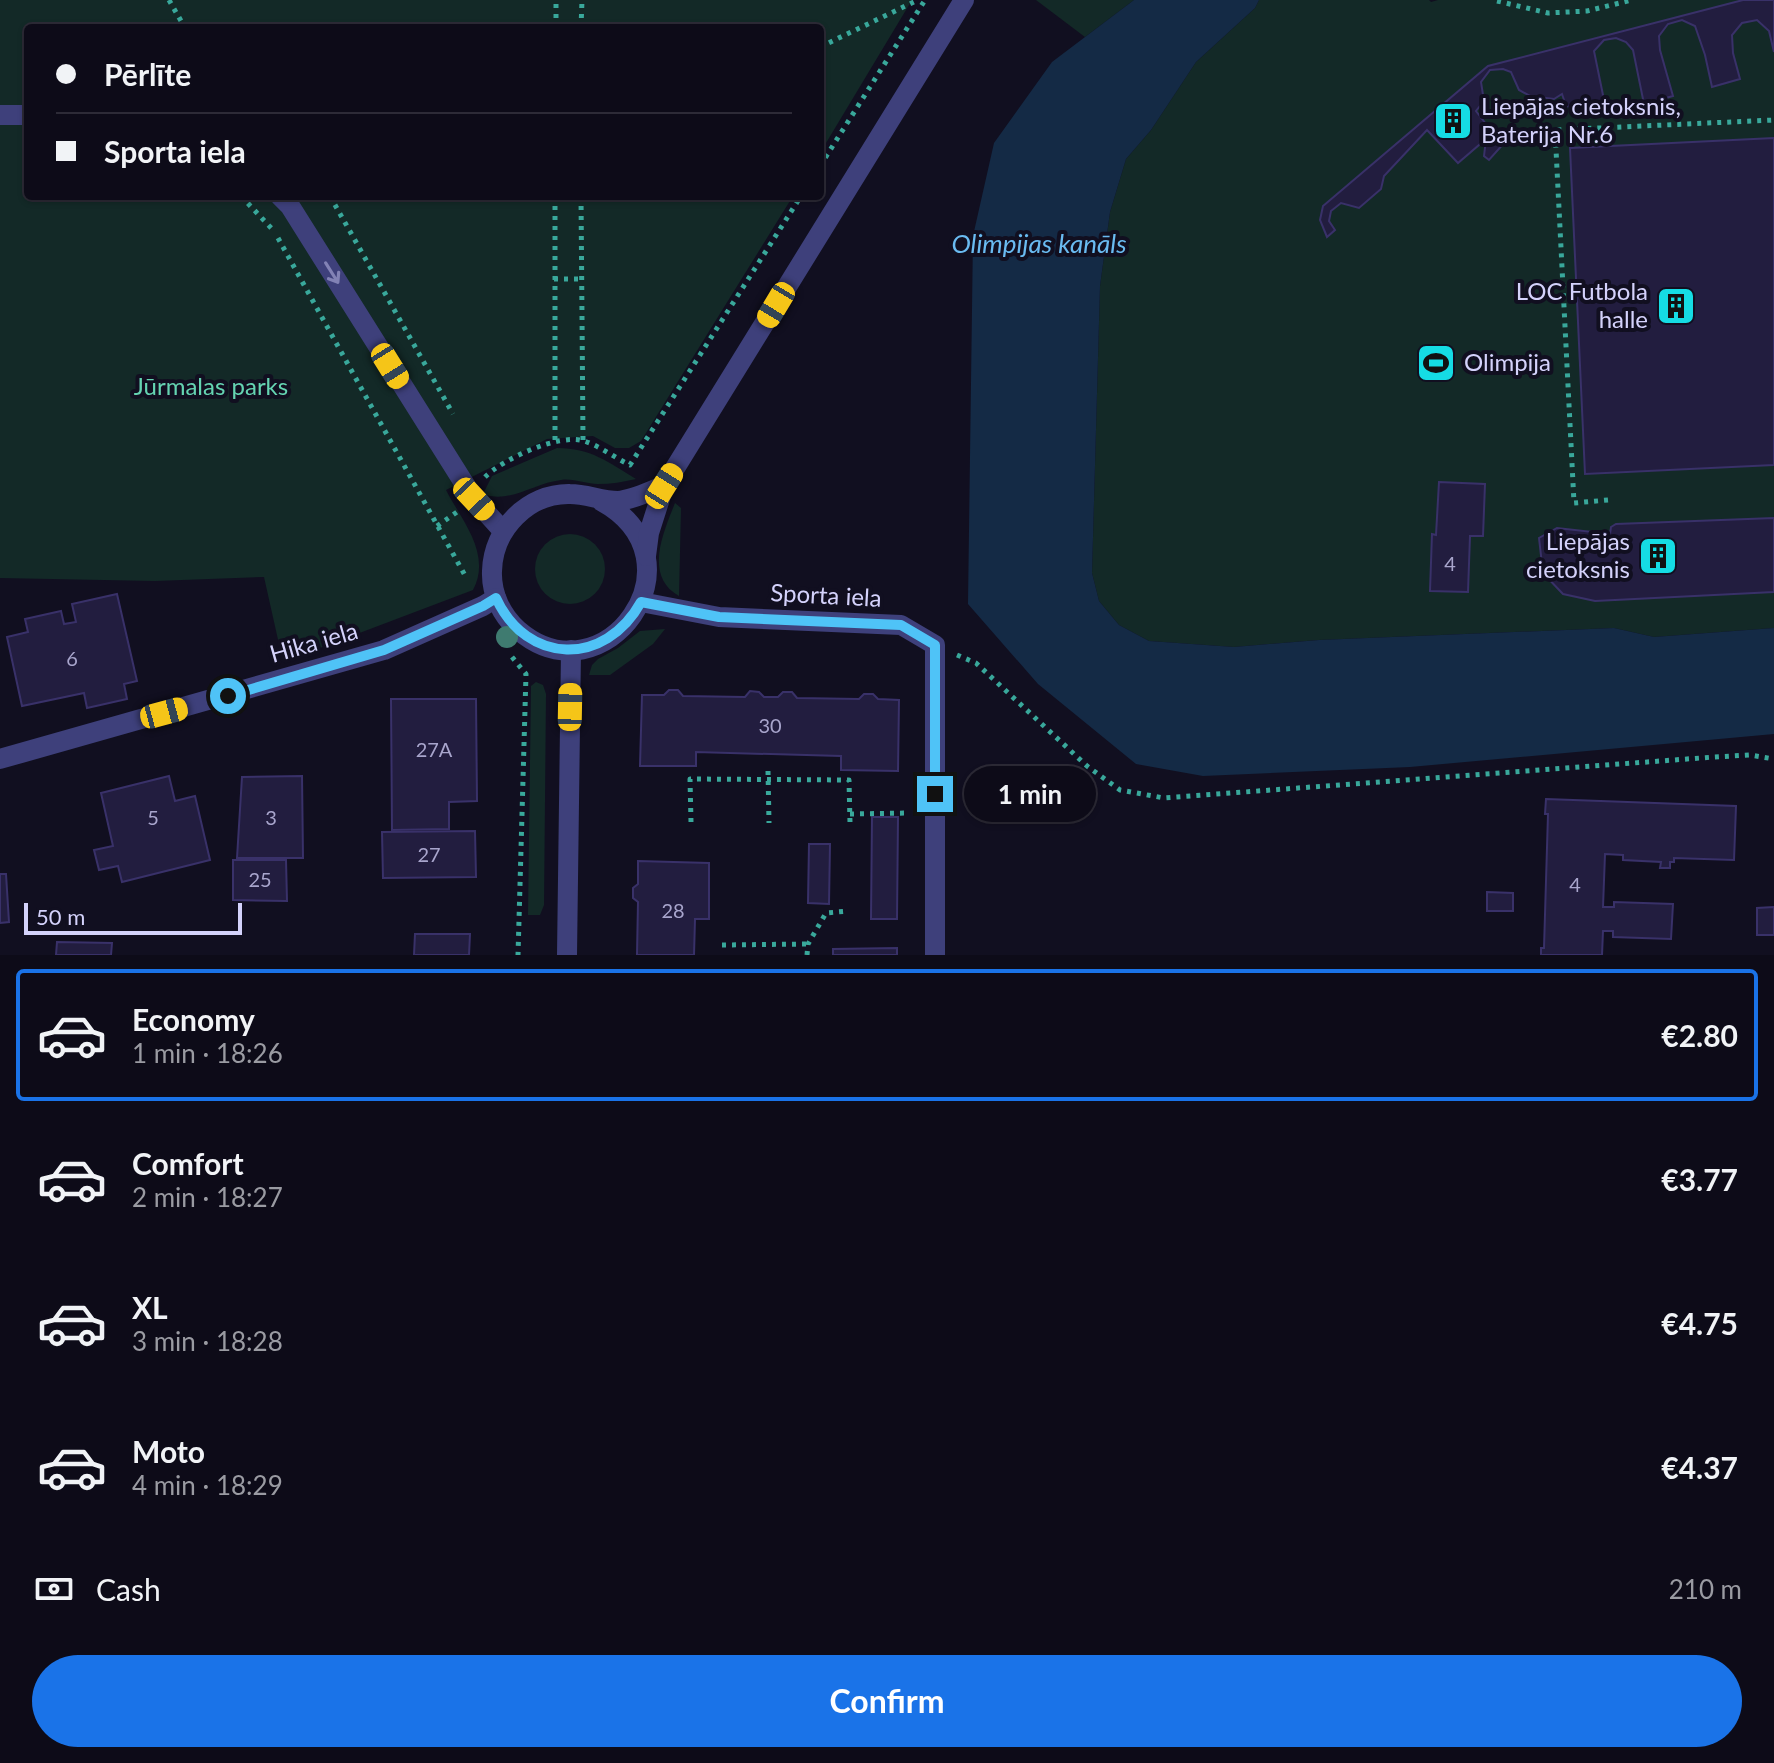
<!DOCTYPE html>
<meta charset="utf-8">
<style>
:root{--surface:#0d0b18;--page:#1b1925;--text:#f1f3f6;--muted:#9a9ba2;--line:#2d2b37;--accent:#1a73e8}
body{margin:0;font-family:Lato,sans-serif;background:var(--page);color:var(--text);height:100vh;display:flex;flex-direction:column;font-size:30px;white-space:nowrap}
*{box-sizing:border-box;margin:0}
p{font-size:26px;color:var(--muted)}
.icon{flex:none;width:44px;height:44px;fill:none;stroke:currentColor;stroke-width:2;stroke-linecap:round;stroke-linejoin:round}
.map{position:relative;height:955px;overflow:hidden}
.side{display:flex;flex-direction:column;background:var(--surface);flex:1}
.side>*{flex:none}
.banner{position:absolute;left:24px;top:24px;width:800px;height:176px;border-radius:8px;box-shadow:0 2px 6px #0004,0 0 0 2px var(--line);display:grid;align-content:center;height:176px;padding:0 32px;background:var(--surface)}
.scale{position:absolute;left:24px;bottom:20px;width:218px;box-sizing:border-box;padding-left:8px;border:4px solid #d4d2fb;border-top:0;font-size:22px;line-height:28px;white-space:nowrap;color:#d4d2fb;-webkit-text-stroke:6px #110f20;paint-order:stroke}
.end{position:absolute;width:36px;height:36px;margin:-18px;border:10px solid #4fc3f7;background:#111;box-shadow:0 0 0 4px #111}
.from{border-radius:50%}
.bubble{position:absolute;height:56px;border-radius:28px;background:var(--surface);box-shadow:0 2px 6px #0004,0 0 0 2px var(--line);font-size:26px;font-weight:700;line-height:56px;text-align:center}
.car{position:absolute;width:24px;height:48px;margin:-24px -12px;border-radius:10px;box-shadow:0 0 6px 2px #0007;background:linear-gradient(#f5c518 24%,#345 0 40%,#f5c518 0 76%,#345 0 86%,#f5c518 0)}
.banner b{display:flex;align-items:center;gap:28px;height:76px;font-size:30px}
.banner b+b{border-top:2px solid var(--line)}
.banner i{width:20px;height:20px;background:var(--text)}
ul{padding:14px 0 0;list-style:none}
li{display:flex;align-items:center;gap:24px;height:132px;margin:0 16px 12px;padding:0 16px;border:4px solid transparent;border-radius:8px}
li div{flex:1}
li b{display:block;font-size:30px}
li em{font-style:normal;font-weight:700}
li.selected{border-color:var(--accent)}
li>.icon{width:72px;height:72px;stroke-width:1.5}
.pay{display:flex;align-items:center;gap:20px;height:88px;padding:0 32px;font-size:30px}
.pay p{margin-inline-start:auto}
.action{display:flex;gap:16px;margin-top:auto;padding:16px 32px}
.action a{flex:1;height:92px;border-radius:48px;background:var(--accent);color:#fff;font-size:32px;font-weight:700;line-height:92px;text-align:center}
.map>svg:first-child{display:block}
</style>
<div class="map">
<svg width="1774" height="955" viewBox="0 0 1774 955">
<rect width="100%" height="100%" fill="#110f20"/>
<g fill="#132927">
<path d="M 0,0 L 912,0 L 820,153 L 820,28 L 28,28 L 28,196 L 793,196 L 641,441 L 629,448 L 615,448 L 593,436 L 547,439 L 446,490 C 462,521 492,554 473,590 L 283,662 L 264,577 L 155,581 L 0,578 Z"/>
<polygon points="1036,0 1134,0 1085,37"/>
<polygon points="1259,0 1429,0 1431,2 1438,0 1774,0 1774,628 1654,637 1614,628 1319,640 1234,647 1149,641 1119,625 1099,601 1092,573 1100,286 1110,212 1126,159 1151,130 1196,62 1255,8"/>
<path d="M 557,448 C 591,448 608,462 636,479 C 623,482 611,484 598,484 C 586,484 573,478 561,480 C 534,483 510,504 483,494 L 492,476 Z"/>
<path d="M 675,503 L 681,508 L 679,596 C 643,576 664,531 675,503 Z"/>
<circle cx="570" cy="569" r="35"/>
<polygon points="665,629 653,644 610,675 589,675 592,665 598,659 618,648 640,631"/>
<polygon points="536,682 543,685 546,694 544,905 540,915 528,915 531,686"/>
</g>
<polygon fill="#142a45" points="1134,0 1259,0 1255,8 1196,62 1151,130 1126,159 1110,212 1100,286 1092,573 1099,601 1119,625 1149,641 1234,647 1319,640 1614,628 1654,637 1774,628 1774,734 1410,767 1203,776 1136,764 1038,684 968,604 973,236 994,143 1052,62"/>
<g fill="#221d3f" stroke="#393169" stroke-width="2">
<polygon points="1743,0 1774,0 1774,52 1769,31 1757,20 1742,23 1732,35 1733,53 1740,79 1712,87 1705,55 1695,26 1682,20 1668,24 1659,36 1660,50 1673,96 1644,104 1633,50 1626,42 1616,38 1604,40 1594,51 1603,95 1599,106 1587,111 1566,106 1562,94 1554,99 1530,96 1519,90 1511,72 1503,69 1490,70 1481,82 1484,101 1476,111 1496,137 1507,133 1505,142 1489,160 1484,156 1486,139 1458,163 1427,130 1384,176 1381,189 1359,208 1341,203 1331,211 1329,221 1335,230 1327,237 1320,220 1323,206 1488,66"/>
<polygon points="1774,138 1774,465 1585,474 1570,148"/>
<polygon points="1439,482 1485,484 1483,536 1470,536 1468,592 1430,591 1432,534 1436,535"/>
<polygon points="1774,518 1774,592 1595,601 1563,594 1543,573 1539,538 1557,528 1610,534 1611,527 1616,524"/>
<polygon points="117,594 137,681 124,684 127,699 87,708 84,693 22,706 7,637 28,632 25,619 61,611 64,624 76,622 72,604"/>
<polygon points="669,690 678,690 683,696 745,697 750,691 759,692 764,697 778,697 783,692 792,692 797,698 859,699 864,694 873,694 878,699 899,700 898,771 841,770 841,756 696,752 696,766 640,766 642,695 664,695"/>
<polygon points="391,699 476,699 477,801 449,802 449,829 392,830"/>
<polygon points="169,776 175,801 195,796 210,860 122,882 118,866 99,870 94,850 113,846 101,793"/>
<polygon points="302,776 303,858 237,858 242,777"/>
<polygon points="1546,799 1736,806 1734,860 1674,858 1674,862 1670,862 1670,868 1660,868 1661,862 1623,860 1623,855 1605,854 1603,907 1614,907 1614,902 1673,904 1671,939 1613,937 1613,931 1603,931 1602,955 1541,955 1541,948 1544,948 1548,814 1545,814"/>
<polygon points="872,817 898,817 897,919 871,919"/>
<polygon points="475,831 476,877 383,878 382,832"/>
<polygon points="809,844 830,844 829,904 808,903"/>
<polygon points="233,860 286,860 287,901 233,900"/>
<polygon points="638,861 709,863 709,919 695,919 694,955 637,955 638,902 633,898 633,888 638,884"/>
<polygon points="0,874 6,874 9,922 0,923"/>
<polygon points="1487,892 1513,893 1513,911 1487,911"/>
<polygon points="1774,907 1774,935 1757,935 1757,908"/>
<polygon points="415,934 470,934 469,955 414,955"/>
<polygon points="57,942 112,943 111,955 56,955"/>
<polygon points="897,948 897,955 833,955 833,949"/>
</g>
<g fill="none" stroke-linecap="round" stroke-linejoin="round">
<g stroke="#39a89b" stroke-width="5" stroke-dasharray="4 6" stroke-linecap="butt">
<polyline points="169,0 185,28"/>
<polyline points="1497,1 1548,13 1587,11 1632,0"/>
<polyline points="556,28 556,0"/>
<polyline points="581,28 582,0"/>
<polyline points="820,47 918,0"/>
<polyline points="820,166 925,0"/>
<polyline points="241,196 273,230"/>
<polyline points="330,196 453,414"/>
<polyline points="555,196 555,441"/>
<polyline points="581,196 583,440"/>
<polyline points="278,238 467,579"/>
<polyline points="554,279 581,279"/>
<path d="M 485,477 C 503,459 559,433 584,441 C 600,446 615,458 630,465 L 801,196"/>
<polyline points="1608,500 1574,503 1555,130 1774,120"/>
<polyline points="437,526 457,512"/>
<polyline points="957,655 976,663 1087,766 1120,790 1164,798 1714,757 1750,755 1774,759"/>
<polyline points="512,657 526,674 518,955"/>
<polyline points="768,771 769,823"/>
<polyline points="850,814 910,813"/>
<polyline points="691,822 690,779 849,780 850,823"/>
<polyline points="722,945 808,944"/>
<polyline points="807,955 808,944 826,913 849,911"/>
</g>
<g stroke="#3e407b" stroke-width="20">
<polyline points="0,115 28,115"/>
<polyline points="280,196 290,206 474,499 503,531"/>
<path d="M 601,501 C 709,560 604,704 518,630 C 502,616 491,594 492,571 C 493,529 528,493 570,494 C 587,494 601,501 618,501 C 633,500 650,491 664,486"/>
<polyline points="646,556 649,533 664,486 964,0"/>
<polyline points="641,602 719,617 901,625 935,645 935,955"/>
<polyline points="0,759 384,650 483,606 496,598"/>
<polyline points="567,955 571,650"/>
</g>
</g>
<circle fill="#3f7b70" cx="507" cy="637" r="11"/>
<defs><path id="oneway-shaft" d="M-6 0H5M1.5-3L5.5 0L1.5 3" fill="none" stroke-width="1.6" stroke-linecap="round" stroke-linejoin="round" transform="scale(2)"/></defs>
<use stroke="#8282b5" href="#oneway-shaft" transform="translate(332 273) rotate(58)"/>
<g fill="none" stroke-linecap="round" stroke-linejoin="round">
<path stroke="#4fc3f7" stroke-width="10" d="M 228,696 L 384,650 L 483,606 L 496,598 C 527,665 605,667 641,602 L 719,617 L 901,625 L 935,645 L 935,794"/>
</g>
<defs>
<symbol id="building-square" viewBox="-11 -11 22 22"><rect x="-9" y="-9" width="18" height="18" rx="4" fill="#15dce4" stroke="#110f20"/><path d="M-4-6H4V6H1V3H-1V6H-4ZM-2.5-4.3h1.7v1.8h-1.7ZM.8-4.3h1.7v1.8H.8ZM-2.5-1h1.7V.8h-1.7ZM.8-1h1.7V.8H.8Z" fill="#111"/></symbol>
<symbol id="stadium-square" viewBox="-11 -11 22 22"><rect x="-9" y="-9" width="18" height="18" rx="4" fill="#15dce4" stroke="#110f20"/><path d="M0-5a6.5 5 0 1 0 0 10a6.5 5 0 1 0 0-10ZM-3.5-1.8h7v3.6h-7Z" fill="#111"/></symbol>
</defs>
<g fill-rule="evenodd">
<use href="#building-square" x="1431" y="99" width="44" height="44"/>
<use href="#building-square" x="1654" y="284" width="44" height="44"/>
<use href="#stadium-square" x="1414" y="341" width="44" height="44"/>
<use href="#building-square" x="1636" y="534" width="44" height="44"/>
</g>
<g text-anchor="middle" stroke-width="8" stroke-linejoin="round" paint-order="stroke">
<g font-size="20" fill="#a8a5cc">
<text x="1450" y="571">4</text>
<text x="72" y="666">6</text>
<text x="770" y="733">30</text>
<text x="434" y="757">27A</text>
<text x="153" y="825">5</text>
<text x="271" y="825">3</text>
<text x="429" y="862">27</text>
<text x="260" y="887">25</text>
<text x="1575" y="892">4</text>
<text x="673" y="918">28</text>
</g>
<g font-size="24" fill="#d4d2fb" stroke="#110f20" text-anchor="start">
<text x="1481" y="115">Liepājas cietoksnis,<tspan x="1481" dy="28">Baterija Nr.6</tspan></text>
<text x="1648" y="300" text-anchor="end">LOC Futbola<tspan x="1648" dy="28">halle</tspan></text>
<text x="1464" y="371">Olimpija</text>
<text x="1630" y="550" text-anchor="end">Liepājas<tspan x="1630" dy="28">cietoksnis</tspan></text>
</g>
<g font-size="24" fill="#65d4b2" stroke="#110f20">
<text x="211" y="395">Jūrmalas parks</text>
</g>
<g font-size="24" fill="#d4d2fb" stroke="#110f20">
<text transform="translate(826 596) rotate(3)" y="8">Sporta iela</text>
<text transform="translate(314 643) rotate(-16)" y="8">Hika iela</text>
</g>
<g font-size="26" font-style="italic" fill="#6abbf1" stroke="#110f20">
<text x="1039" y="253">Olimpijas kanāls</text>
</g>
</g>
</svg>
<div class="scale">50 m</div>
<i class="end from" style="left:228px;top:696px"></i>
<i class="end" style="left:935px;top:794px"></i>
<div class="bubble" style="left:964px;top:766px;width:132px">1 min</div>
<i class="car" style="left:776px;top:305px;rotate:211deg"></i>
<i class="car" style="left:390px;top:366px;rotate:148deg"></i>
<i class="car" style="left:664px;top:486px;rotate:32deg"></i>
<i class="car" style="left:474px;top:499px;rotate:137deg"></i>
<i class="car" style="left:570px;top:707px;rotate:1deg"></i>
<i class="car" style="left:164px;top:713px;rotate:75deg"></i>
<div class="banner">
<b><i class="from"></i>Pērlīte</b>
<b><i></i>Sporta iela</b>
</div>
</div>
<section class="side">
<ul>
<li class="selected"><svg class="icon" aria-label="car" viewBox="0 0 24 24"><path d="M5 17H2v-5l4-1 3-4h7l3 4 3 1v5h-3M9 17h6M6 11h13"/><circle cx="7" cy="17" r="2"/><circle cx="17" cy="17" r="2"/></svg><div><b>Economy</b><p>1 min · 18:26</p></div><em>€2.80</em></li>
<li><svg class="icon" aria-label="car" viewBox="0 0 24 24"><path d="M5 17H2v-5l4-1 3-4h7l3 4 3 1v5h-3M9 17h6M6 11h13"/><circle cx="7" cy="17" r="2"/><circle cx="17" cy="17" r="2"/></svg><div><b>Comfort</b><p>2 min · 18:27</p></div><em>€3.77</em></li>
<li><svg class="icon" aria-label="car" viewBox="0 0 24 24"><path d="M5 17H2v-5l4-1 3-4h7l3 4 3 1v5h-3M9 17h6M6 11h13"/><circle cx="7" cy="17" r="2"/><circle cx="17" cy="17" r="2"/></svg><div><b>XL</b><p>3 min · 18:28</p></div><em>€4.75</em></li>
<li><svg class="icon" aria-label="car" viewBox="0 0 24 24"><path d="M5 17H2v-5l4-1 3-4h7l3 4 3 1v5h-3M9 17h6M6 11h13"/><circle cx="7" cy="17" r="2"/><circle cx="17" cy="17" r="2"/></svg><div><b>Moto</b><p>4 min · 18:29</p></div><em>€4.37</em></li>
</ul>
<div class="pay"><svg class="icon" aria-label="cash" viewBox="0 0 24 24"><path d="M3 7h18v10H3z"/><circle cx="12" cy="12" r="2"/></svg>Cash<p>210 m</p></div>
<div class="action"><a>Confirm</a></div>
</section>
